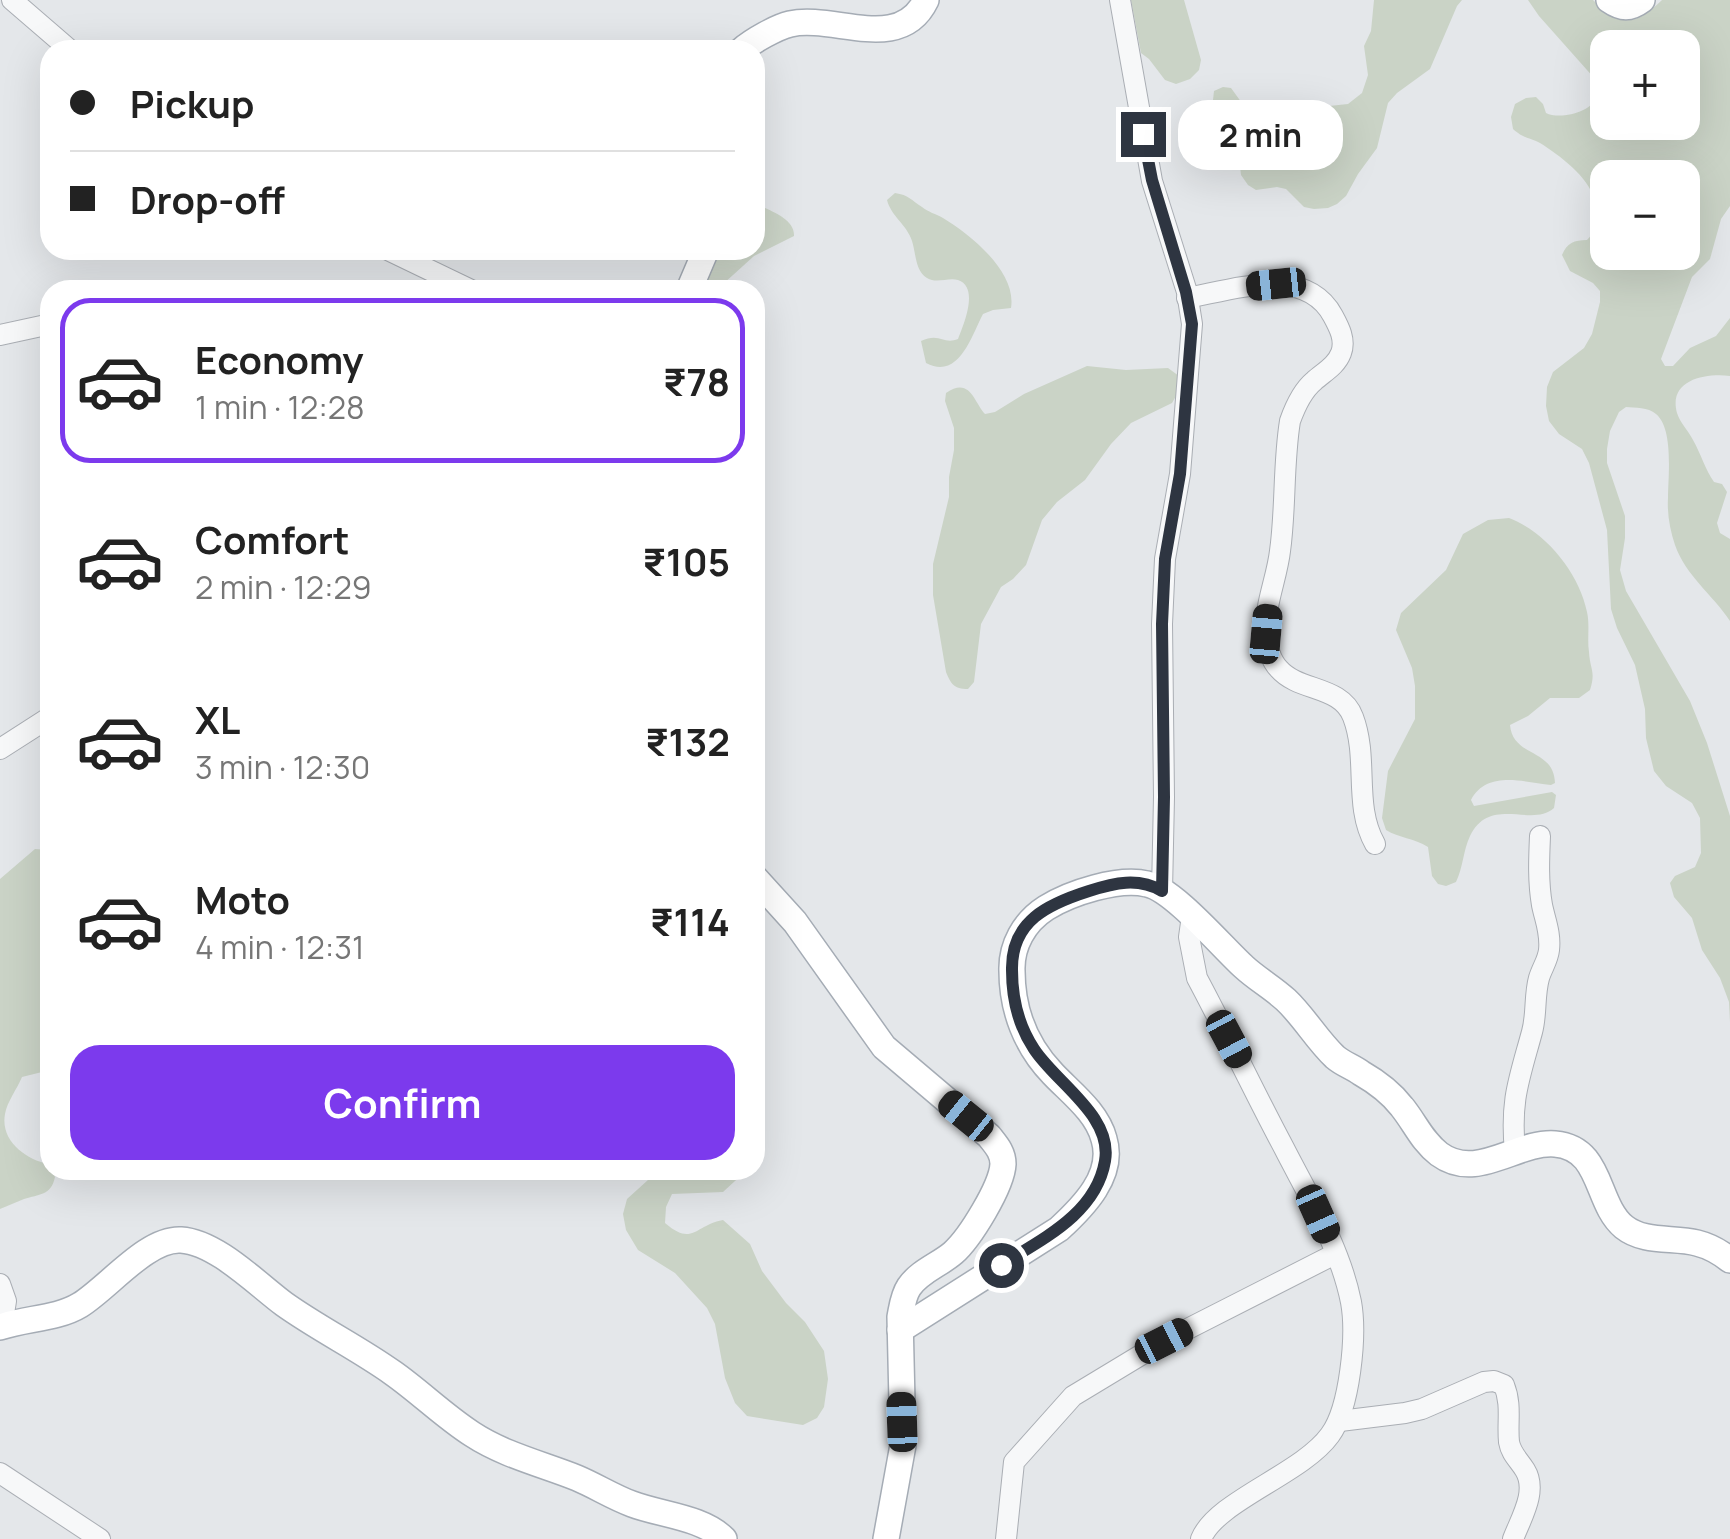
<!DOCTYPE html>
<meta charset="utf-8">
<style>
:root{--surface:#fff;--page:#f6f6f6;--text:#222;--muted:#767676;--line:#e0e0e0;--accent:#7c3aed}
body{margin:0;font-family:Manrope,sans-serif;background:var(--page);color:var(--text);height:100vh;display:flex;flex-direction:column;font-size:38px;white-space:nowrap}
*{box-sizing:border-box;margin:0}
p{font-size:32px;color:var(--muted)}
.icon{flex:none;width:55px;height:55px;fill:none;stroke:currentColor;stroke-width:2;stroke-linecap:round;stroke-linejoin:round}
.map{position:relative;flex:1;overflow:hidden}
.sheet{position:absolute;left:40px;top:280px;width:725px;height:900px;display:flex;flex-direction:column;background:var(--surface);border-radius:30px;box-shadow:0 10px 40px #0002}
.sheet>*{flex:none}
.guide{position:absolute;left:40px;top:40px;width:725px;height:220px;border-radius:30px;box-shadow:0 10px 40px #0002;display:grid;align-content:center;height:220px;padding:0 30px;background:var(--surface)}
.controls{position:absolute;left:1590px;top:30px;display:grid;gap:20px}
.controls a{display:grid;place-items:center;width:110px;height:110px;border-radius:20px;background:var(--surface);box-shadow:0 10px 40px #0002;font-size:50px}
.end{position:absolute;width:45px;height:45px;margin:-22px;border:12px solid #2e3541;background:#fff;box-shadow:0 0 0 5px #fff}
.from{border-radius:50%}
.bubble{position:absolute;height:70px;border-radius:30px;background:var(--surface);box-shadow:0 10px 40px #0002;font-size:32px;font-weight:700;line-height:70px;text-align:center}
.car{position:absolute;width:30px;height:60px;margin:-30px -15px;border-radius:12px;box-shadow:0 0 8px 2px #0007;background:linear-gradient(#222 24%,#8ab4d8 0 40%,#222 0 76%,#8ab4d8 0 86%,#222 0)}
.guide b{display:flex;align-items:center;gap:35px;height:95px;font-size:38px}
.guide b+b{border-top:2px solid var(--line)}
.guide i{width:25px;height:25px;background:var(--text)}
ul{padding:18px 0 0;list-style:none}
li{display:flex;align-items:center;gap:30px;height:165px;margin:0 20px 15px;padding:0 10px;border:5px solid transparent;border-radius:30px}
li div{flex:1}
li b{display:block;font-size:38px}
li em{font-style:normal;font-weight:700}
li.active{border-color:var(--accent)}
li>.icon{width:90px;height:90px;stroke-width:1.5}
.button{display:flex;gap:20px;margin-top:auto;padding:20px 30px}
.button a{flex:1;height:115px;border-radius:30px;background:var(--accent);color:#fff;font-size:40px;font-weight:700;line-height:115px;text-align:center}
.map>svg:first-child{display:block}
</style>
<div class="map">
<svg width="1730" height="1539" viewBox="0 0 1730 1539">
<rect width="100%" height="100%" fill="#e4e7ea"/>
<g fill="#cad3c6" fill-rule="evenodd">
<polygon points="1131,0 1184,0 1201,60 1199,70 1190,79 1176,84 1165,80 1149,59 1141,53"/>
<polygon points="1374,0 1462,0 1457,6 1430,69 1397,93 1388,103 1377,148 1358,174 1346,196 1337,204 1328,208 1314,209 1304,207 1286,189 1277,187 1256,190 1248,185 1241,175 1239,158 1222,128 1213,100 1214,91 1223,87 1231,88 1247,110 1278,118 1329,106 1348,104 1362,93 1368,75 1364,46 1371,31"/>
<path d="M 1528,0 L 1593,0 C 1620,28 1635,26 1662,0 L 1730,0 L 1730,206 L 1721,219 L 1710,259 L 1692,277 L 1661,359 L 1665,366 L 1673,366 L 1690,348 L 1716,336 L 1730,318 L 1730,376 C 1705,373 1668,380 1677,413 C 1680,423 1688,430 1693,440 C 1701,454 1705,469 1714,482 L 1722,484 L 1727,492 L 1717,523 L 1720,533 L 1730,539 L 1730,621 C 1712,594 1686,576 1675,545 C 1670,530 1667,514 1668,498 C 1668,477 1674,429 1656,414 C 1648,407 1635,408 1626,407 L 1619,412 L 1610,431 L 1607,449 L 1607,463 L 1625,516 L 1625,538 L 1620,570 L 1626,591 L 1690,701 L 1707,743 L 1730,816 L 1730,1022 L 1729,1002 L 1720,978 L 1702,950 L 1692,918 L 1674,897 L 1670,883 L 1675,876 L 1695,867 L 1701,853 L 1700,818 L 1692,803 L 1666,786 L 1654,771 L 1646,738 L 1645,709 L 1635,665 L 1617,628 L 1611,609 L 1607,530 L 1589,463 L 1582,449 L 1559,434 L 1549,421 L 1546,406 L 1547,387 L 1553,372 L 1584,348 L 1592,334 L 1600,302 L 1600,291 L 1593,283 L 1570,271 L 1562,255 C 1567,243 1574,240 1587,240 L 1595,231 C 1596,220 1596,210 1594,199 C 1589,177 1559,155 1540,143 C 1529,137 1524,139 1513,129 L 1511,117 L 1515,104 L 1526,98 L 1536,97 L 1543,104 L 1546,113 C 1560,120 1593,112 1597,96 C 1599,90 1596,84 1595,79 L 1539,16 ZM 1608,48 L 1682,48 L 1682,122 L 1608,122 ZM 1608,178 L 1682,178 L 1682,252 L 1608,252 Z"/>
<path d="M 895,193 C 909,195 911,200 922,207 C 928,212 936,214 943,218 C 971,235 1017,272 1011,308 L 993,310 L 983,314 C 971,337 959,380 926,363 L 921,341 C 940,332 943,345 958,339 C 963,326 980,287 958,280 C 948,277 937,284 927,278 C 915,271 916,253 912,241 C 907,225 891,216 887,200 Z"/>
<path d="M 755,203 C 769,211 795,218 794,236 L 754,256 L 722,285 L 715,286 L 707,283 L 706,275 L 716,250 L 755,250 Z"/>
<path d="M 1087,366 L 1126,370 L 1168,368 L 1179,376 L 1180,389 L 1172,403 L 1131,423 L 1111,444 L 1085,480 L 1057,502 L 1042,520 L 1026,565 L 1013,579 L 1001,587 L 981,624 L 974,682 L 968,689 C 954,689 951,684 946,672 L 933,595 L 933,564 L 949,497 L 949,477 L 954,450 L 954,428 L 945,401 L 946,393 C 970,376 974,402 985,414 L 995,412 L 1024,394 Z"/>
<path d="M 1509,518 C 1546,532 1579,573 1587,612 C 1590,625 1587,639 1589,652 C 1590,670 1596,671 1590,690 L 1579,698 L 1550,698 L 1528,716 L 1510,725 C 1513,758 1554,748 1555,783 L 1551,785 C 1523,782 1487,770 1471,800 L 1474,806 L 1552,792 L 1556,795 L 1554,808 C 1532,828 1490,795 1470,836 C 1463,851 1463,868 1456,882 L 1446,886 L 1438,884 L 1432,876 L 1428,847 C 1414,838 1399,838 1386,830 L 1382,818 L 1388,771 L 1415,719 L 1415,686 L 1412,668 L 1396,630 L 1401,613 L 1446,570 L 1463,534 L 1488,520 Z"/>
<path d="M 35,849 L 50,850 L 50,1070 L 22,1077 C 17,1089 7,1102 5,1114 C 0,1141 26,1159 48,1164 L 55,1177 C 51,1196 39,1194 24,1199 C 16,1202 8,1206 0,1209 L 0,879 Z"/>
<path d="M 659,1170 L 747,1170 L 723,1192 L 672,1194 L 666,1207 L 665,1223 C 693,1247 695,1225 723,1220 L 750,1244 L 762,1271 L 786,1303 L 805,1322 L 824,1351 L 828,1379 L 824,1407 L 817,1418 L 803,1425 L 747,1416 L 735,1403 L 725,1378 L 715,1324 L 707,1308 L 675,1273 L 638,1250 L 626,1230 L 623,1214 L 627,1199 Z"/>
</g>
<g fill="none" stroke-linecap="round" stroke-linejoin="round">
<defs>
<g id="minor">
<polyline points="12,0 70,50"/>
<polyline points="1120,0 1152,181 1187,292 1192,324 1180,474 1165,559 1162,624 1164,797 1162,891"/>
<polyline points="388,250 471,290"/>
<path d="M 1187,298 C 1232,290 1305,264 1333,316 C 1339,327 1346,340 1341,353 C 1336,366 1324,372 1314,381 C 1302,391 1295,407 1290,421 C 1283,464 1286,508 1280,551 C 1277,578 1264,606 1266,634 C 1266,645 1271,661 1279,669 C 1299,692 1341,685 1353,717 C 1369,759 1353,805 1375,844"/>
<polyline points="0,335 46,325"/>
<polyline points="0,749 50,717"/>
<path d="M 1192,916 L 1189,937 L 1197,978 C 1227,1034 1254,1092 1284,1148 C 1309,1197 1340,1247 1351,1302 C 1357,1335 1350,1408 1330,1435 C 1302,1474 1216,1501 1201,1539"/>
<path d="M 1515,1152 C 1510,1100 1519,1080 1532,1032 C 1537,1014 1534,996 1539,978 C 1542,968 1548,960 1549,950 C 1551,933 1545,920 1542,905 C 1538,882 1539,859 1540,836"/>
<polyline points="0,1284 6,1301 2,1326"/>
<path d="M 1340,1421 L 1405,1413 L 1422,1409 L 1484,1382 L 1494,1381 L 1504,1385 C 1512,1405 1507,1422 1509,1442 C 1511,1454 1519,1460 1525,1470 C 1538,1491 1521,1518 1513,1539"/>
<polyline points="0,1473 100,1539"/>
<polyline points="1006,1539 1014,1462 1073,1396 1164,1341 1335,1254"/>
</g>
<g id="major">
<path d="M 1609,0 C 1622,9 1630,9 1642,0"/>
<path d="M 742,50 C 752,41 777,27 790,24 C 834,14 900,54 926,0"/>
<polyline points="689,290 706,250"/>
<path d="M 755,878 L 795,922 L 884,1047 L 989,1136 C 996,1145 1003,1152 1003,1164 C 1002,1186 970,1238 953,1253 C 939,1265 920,1271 909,1287 C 903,1296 902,1307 900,1317 L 903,1445 L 886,1539"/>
<path d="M 0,1327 C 26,1318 57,1319 80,1305 C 109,1287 147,1238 181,1240 C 216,1242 257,1284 284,1304 C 319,1329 358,1348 393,1373 C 420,1392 444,1416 472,1434 C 504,1455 542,1464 577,1478 C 596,1486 613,1497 632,1504 C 661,1515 702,1517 724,1539"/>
<path d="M 900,1330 L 1059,1229 C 1083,1207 1115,1175 1104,1139 C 1097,1112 1071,1093 1053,1074 C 1026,1046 1012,1010 1012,971 C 1011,946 1024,922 1046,908 C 1070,893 1119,877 1147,884 C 1173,889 1222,947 1244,967 C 1257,979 1273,988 1286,1000 C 1304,1017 1317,1040 1335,1057 C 1343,1064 1353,1067 1361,1073 C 1375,1081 1392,1094 1402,1107 C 1415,1123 1422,1141 1439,1154 C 1477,1182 1516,1141 1555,1144 C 1603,1148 1595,1203 1624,1227 C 1644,1243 1673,1237 1697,1243 C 1709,1246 1720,1252 1730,1260"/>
</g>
</defs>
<use href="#minor" stroke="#aaaeb4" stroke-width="22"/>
<use href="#major" stroke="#a5acb5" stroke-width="28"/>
<use href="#minor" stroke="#f7f8f9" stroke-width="20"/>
<use href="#major" stroke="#fff" stroke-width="25"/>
</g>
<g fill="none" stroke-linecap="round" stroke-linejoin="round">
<path stroke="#2e3541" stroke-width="12" d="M 1001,1265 C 1042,1239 1096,1214 1105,1161 C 1113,1116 1056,1083 1034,1049 C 1018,1025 1012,999 1012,970 C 1011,921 1048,904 1089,891 C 1114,883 1138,877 1162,891 L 1164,797 L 1162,624 L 1165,559 L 1180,474 L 1192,324 L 1186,292 L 1152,180 L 1143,134"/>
</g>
</svg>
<div class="controls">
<a>+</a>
<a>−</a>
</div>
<i class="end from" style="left:1001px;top:1265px"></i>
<i class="end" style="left:1143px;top:134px"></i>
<div class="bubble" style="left:1178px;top:100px;width:165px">2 min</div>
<i class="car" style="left:1276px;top:284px;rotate:264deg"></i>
<i class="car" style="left:1266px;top:634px;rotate:5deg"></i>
<i class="car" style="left:1229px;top:1039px;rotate:152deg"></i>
<i class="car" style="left:966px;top:1116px;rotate:309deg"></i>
<i class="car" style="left:1318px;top:1214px;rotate:156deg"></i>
<i class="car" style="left:1164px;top:1341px;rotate:63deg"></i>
<i class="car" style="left:902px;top:1422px;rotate:358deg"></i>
<div class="guide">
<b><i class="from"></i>Pickup</b>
<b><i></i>Drop-off</b>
</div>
<section class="sheet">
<ul>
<li class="active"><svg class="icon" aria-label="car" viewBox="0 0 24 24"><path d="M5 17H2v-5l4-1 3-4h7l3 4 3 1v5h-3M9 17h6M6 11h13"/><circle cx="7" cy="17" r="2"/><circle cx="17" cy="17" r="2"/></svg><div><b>Economy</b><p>1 min · 12:28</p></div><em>₹78</em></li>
<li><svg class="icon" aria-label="car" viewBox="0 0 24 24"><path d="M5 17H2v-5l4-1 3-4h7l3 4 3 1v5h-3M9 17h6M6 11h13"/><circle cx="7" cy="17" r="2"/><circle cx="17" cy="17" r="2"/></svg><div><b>Comfort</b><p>2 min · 12:29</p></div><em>₹105</em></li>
<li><svg class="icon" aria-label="car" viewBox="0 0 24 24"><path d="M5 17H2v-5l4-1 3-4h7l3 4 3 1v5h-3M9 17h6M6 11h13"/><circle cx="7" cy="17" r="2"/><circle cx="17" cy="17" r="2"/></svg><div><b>XL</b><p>3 min · 12:30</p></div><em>₹132</em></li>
<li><svg class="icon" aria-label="car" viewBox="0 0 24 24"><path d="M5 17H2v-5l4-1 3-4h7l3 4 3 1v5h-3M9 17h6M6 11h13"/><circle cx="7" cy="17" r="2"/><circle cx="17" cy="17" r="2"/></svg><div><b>Moto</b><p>4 min · 12:31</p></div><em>₹114</em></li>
</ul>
<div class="button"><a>Confirm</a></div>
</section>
</div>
